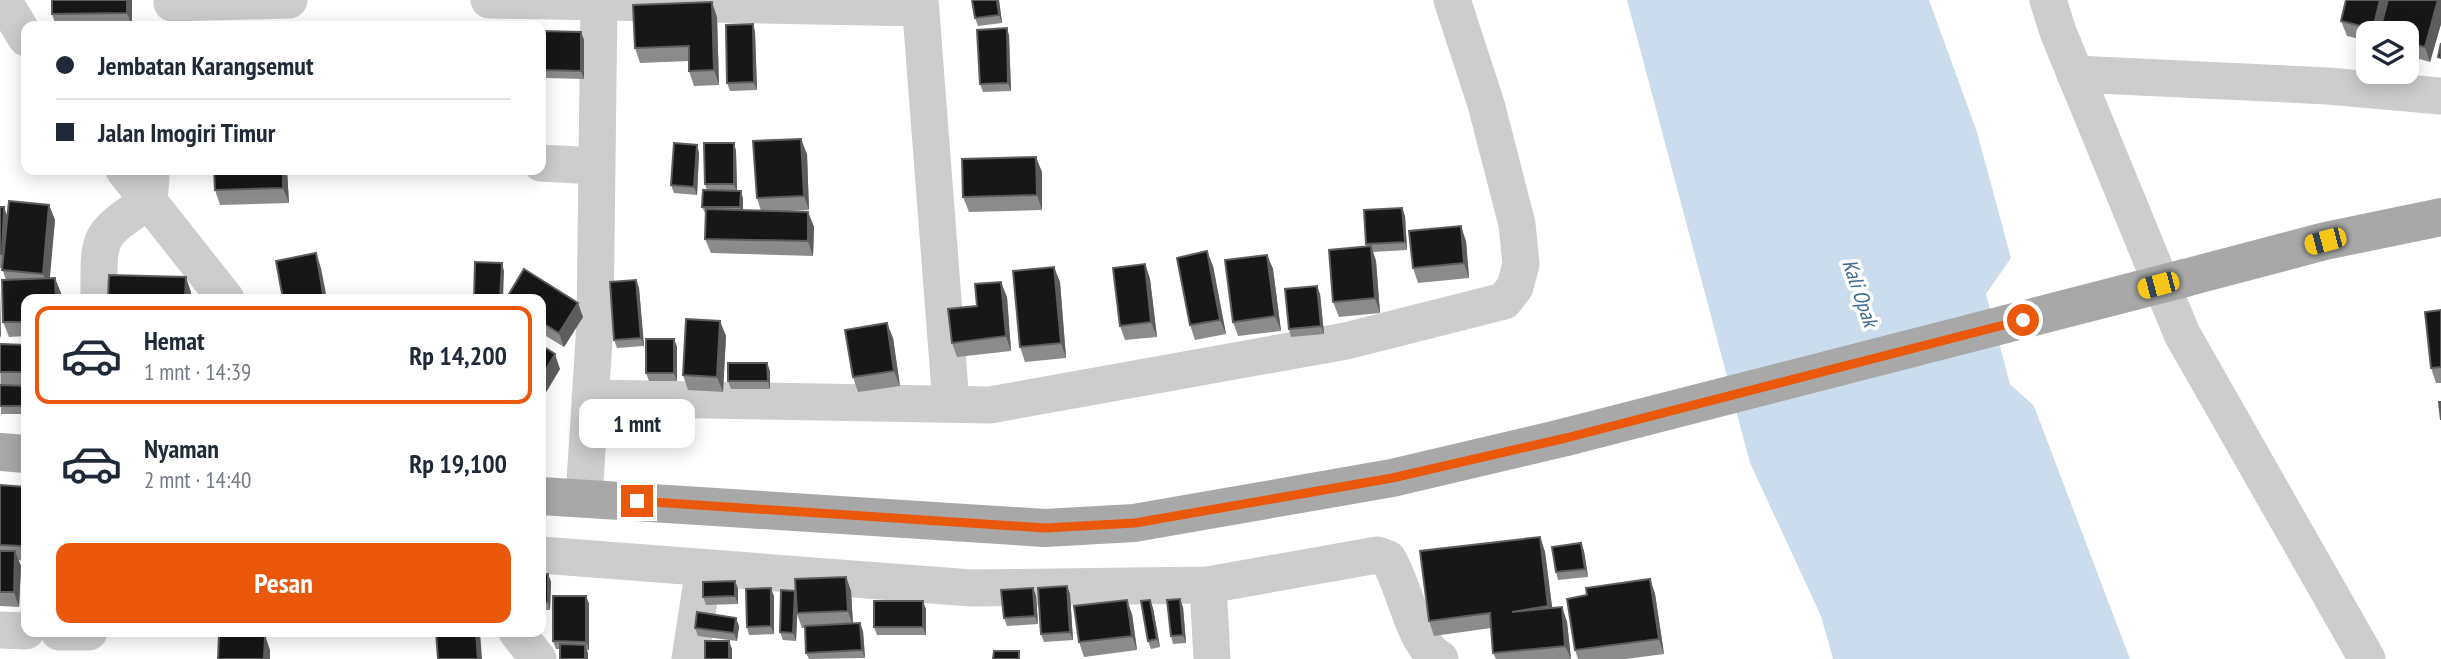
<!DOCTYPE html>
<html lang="id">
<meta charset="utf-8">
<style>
:root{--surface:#fff;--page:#f6f6f7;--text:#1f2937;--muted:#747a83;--line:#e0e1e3;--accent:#ea580c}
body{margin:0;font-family:"PT Sans Narrow",sans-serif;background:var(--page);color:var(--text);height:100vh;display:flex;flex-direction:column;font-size:26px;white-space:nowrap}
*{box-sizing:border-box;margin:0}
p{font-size:23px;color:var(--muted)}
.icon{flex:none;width:38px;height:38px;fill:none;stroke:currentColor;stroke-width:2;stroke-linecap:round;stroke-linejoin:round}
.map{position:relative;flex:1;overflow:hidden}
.side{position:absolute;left:21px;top:294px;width:525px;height:343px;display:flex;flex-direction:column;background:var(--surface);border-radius:14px;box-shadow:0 4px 18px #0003}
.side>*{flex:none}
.hud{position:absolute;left:21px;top:21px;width:525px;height:154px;border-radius:14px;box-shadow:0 4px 18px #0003;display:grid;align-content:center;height:154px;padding:0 35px;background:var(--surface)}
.controls{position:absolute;left:2356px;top:21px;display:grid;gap:14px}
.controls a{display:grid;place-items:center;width:63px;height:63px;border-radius:14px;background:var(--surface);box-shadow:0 4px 18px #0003;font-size:35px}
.end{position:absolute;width:32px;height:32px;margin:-16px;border:9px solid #ea580c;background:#fff;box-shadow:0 0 0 4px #fff}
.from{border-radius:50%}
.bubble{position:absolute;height:49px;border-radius:14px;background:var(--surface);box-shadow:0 4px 18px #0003;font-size:23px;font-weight:600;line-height:49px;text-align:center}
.car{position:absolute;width:21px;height:42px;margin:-21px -10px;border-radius:9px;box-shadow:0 0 5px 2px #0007;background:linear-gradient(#f5c518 24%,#345 0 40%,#f5c518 0 76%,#345 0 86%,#f5c518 0)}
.hud b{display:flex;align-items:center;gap:24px;height:66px;font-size:26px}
.hud b+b{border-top:2px solid var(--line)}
.hud i{width:18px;height:18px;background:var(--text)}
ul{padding:12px 0 0;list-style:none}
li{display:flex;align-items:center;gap:21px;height:98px;margin:0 14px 10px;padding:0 21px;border:4px solid transparent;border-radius:14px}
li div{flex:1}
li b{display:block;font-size:26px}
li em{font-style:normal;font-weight:600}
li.selected{border-color:var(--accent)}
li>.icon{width:63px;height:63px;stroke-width:1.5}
.action{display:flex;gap:14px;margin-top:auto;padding:14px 35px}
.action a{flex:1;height:80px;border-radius:14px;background:var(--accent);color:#fff;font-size:28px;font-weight:600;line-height:80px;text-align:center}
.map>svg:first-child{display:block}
</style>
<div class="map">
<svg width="2441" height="659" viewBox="0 0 2441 659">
<rect width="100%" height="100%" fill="#fff"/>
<polygon fill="#cbddec" points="1627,0 1929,0 1977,132 2011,258 1986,294 2010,384 2034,406 2130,659 1833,659 1821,616 1750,463"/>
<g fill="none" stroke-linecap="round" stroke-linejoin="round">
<g stroke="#cdcdcd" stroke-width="37">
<polyline points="3,0 26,38"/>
<polyline points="489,0 920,8"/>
<polyline points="920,0 951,404"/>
<polyline points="2048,0 2058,32 2182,334 2367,659"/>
<polyline points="172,3 289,0"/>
<polyline points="2075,74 2328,86 2441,96"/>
<polyline points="541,163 595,166"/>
<polyline points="124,170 226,299"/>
<path d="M 99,299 C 99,235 95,237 149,201 L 151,178"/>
<polyline points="590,398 990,405 1346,341 1504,301 1515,287 1521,264 1517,224 1486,104 1452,0"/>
<polyline points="584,498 595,324 599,0"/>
<path d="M 541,555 L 971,588 L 1208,585 L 1377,555 L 1388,559 C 1405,586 1413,645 1440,659"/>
<polyline points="1208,585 1212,659"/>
<polyline points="0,630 26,631"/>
<polyline points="59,632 89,632"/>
<polyline points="517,632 538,659"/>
<polyline points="690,659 704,568"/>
</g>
<g stroke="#a8a8a8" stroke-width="38">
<polyline points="2185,278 2325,241 2441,217"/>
<polyline points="0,452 26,454"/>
<polyline points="541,496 1045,528 1134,523 1392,478 1566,437"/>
</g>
<polyline stroke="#a8a8a8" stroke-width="38" points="1566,437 2185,278"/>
</g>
<g fill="#8b8b8b">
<polygon points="52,0 132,0 132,26 56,26 52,14"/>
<polygon points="999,0 1002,23 978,26 975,18"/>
<polygon points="2441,0 2441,24 2430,62 2406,55 2406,33 2368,33 2368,41 2347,36 2341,21"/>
<polygon points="717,17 719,85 694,86 689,71 689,61 640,63 635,48"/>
<polygon points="753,24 755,32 757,90 730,91 727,83"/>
<polygon points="1007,28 1009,36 1011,91 983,92 980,84"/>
<polygon points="581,32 584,40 584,79 546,78 543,70"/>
<polygon points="734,143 736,151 737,191 741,191 743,199 743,210 761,211 757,198 807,154 809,210 790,211 808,212 814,227 813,256 711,253 705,239 706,215 702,207 707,190 705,184"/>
<polygon points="699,153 697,195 674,193 671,185"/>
<polygon points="287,170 289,203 220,205 215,190"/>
<polygon points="1042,172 1042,210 969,212 963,197"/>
<polygon points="49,205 55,220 49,278 61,293 61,299 26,299 26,336 9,337 3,322 6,280 2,268 0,268 0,207 7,216"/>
<polygon points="1402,208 1405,216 1407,250 1373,252 1376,261 1380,313 1339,317 1333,302 1367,247 1366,244"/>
<polygon points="1466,241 1469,278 1418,283 1413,268"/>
<polygon points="1267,255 1273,269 1281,331 1238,336 1233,322"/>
<polygon points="1145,264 1150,279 1157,337 1125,340 1120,326"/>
<polygon points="1213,266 1226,334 1195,340 1190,325"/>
<polygon points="636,280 639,288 644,346 617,348 614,340"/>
<polygon points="1060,282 1066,358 1025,362 1020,347"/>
<polygon points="1320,294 1324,334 1291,337 1289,329"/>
<polygon points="1007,297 1011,351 957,357 952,343 977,306"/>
<polygon points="541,299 583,317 564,347 541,333"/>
<polygon points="2441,310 2441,383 2436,383 2431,368"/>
<polygon points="726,336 723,392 688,390 683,375"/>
<polygon points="893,338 900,386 858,392 853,377"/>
<polygon points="674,339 677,347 677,381 649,381 646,373"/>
<polygon points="0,344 26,345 26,414 1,414"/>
<polygon points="770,371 770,389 731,389 728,381"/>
<polygon points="0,485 26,488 26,561 18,560 21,566 19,607 0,606"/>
<polygon points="1540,537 1545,552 1552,608 1562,607 1567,622 1571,659 1496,659 1493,653 1491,628 1434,636 1429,621"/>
<polygon points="1581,543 1584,551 1588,577 1558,580 1556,572"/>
<polygon points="541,574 548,574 551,582 550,610 541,610"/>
<polygon points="846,577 851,591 853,623 863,631 865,658 809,659 806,653 805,628 802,628 797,614 796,641 783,640 780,632 795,591"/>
<polygon points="1650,579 1655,594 1664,654 1626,659 1578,659 1575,650 1587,595"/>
<polygon points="735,581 738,589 738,604 706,605 703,597"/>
<polygon points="1067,586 1070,594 1073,640 1044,642 1041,634"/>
<polygon points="1033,588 1036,596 1038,624 1007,626 1004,618"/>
<polygon points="586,596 589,604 589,650 587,650 588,659 560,659 560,649 556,649 553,641"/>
<polygon points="774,596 774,634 749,635 747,627"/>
<polygon points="1183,607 1186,643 1173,644 1171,636"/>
<polygon points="1153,608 1160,647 1151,649 1148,641"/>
<polygon points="926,609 926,635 877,635 874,627"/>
<polygon points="1132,614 1137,650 1084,657 1079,642"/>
<polygon points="739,626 737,641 698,636 695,628"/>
<polygon points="232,632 270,632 270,633"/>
</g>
<g fill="#5d5d5d">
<polygon points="127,0 132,0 132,26 127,13"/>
<polygon points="997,0 999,0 1002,23 999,15"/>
<polygon points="2380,0 2389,0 2381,33 2375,33 2373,29"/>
<polygon points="2438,0 2441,0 2441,24 2430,62 2425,47"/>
<polygon points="712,2 717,17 719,85 714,70"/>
<polygon points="753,24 755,32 757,90 754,82"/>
<polygon points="1007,28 1009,36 1011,91 1008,83"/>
<polygon points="581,32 584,40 584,79 581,71"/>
<polygon points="541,37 542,39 541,78"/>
<polygon points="801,139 807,154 809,210 804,196"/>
<polygon points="734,143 736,151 737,192 734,184"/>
<polygon points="697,145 699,153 697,195 694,187"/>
<polygon points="1036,157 1042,172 1042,210 1037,195"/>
<polygon points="283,170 287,170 289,203 283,188"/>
<polygon points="741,191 743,199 743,215 740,207"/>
<polygon points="49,205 55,220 49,288 43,274"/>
<polygon points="4,207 9,221 7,268 2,254"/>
<polygon points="1402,208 1405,216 1407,250 1405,242"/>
<polygon points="808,212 814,227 813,256 808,241"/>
<polygon points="1461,226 1466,241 1469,278 1464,263"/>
<polygon points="1371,246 1376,261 1380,313 1375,298"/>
<polygon points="1207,251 1213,266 1226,334 1220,320"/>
<polygon points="316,253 321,268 327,299 324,299"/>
<polygon points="1267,255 1273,269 1281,331 1275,316"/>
<polygon points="502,263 504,271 503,299 500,299"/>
<polygon points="1145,264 1150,279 1157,337 1151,322"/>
<polygon points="1054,267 1060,282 1066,358 1061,343"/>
<polygon points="186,277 191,292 191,299 185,299"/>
<polygon points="55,278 61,293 61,299 56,299"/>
<polygon points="636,280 639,288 644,346 641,338"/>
<polygon points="1001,282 1007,297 1011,351 1006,336"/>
<polygon points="1317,286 1320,294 1324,334 1321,326"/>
<polygon points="0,287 0,288 1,338 0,335"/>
<polygon points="578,303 583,317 564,347 559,333"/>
<polygon points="720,321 726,336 723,392 717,377"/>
<polygon points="887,323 893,338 900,386 894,371"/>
<polygon points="674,339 677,347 677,381 674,373"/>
<polygon points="555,354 560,369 541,401 541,378"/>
<polygon points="767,363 770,371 770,389 768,381"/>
<polygon points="26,488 26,555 23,546"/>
<polygon points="1540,537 1545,552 1554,621 1548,606"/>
<polygon points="1581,543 1584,551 1588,577 1585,569"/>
<polygon points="15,551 21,566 19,607 14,592"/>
<polygon points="548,574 551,582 550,610 548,602"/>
<polygon points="846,577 851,591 853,626 848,611"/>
<polygon points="1650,579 1655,594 1664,654 1659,639"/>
<polygon points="735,581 738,589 738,604 735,596"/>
<polygon points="1067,586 1070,594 1073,640 1070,632"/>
<polygon points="771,588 774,596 774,634 771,626"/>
<polygon points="1033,588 1036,596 1038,624 1035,616"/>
<polygon points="795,591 798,599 796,641 793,633"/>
<polygon points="586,596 589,604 589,650 586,642"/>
<polygon points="1180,599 1183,607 1186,643 1183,635"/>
<polygon points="1127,600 1132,614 1137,650 1132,636"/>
<polygon points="1150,600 1153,608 1160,647 1157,639"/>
<polygon points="923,601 926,609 926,635 923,627"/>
<polygon points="1562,607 1567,622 1571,659 1565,646"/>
<polygon points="736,618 739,626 737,641 734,633"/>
<polygon points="860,623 863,631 865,658 862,650"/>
<polygon points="476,632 480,632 482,659 478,659"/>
<polygon points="265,635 270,650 270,659 264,659"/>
<polygon points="729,641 732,649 732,659 729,659"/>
<polygon points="585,645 588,653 588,659 585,659"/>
</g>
<g fill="#171717" stroke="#5d5d5d" stroke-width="2">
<polygon points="52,0 127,0 127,13 52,14"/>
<polygon points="972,0 997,0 999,15 975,18"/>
<polygon points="2346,0 2380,0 2373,29 2341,21"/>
<polygon points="2388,0 2438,0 2425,47 2406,42 2406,33 2379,33"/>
<polygon points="712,2 714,70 689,71 689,46 635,48 633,5"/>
<polygon points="470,23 536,25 536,26 470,26"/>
<polygon points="753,24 754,82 727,83 726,25"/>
<polygon points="1007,28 1008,83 980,84 977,30"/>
<polygon points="543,31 581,32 581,71 543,70"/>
<polygon points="2441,43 2441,58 2438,57"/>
<polygon points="801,139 804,196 757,198 753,141"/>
<polygon points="674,143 697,145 694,187 671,185"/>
<polygon points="704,143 734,143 734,184 705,184"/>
<polygon points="1036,157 1037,195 963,197 962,159"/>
<polygon points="214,170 283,170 283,188 215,190"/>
<polygon points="703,190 741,191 740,207 702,207"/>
<polygon points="9,201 49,205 43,274 2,270"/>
<polygon points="0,207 4,207 2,254 0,254"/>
<polygon points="1402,208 1405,242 1366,244 1364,210"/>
<polygon points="706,209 808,212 808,241 705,239"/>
<polygon points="1461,226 1464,263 1413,268 1409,231"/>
<polygon points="1371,246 1375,298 1333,302 1329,250"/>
<polygon points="1207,251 1220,320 1190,325 1177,258"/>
<polygon points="316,253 324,299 283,299 276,261"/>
<polygon points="1267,255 1275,316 1233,322 1225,260"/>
<polygon points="475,262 502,263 500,299 474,299"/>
<polygon points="1145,264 1151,322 1120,326 1113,268"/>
<polygon points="1054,267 1061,343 1020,347 1013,271"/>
<polygon points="524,269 578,303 559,333 541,322 541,299 506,299"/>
<polygon points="109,275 186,277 185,299 108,299"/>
<polygon points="55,278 56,299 26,299 26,322 3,322 2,280"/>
<polygon points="636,280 641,338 614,340 610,282"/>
<polygon points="1001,282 1006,336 952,343 948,309 977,306 975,284"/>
<polygon points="1317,286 1321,326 1289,329 1285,289"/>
<polygon points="2441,310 2441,367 2431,368 2425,312"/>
<polygon points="686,319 720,321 717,377 683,375"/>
<polygon points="887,323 894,371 853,377 845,330"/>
<rect x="646" y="339" width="28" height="34"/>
<polygon points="0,344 26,345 26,372 0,372"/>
<polygon points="541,345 555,354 541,378"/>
<polygon points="728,363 767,363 768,381 728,381"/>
<polygon points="0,385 26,386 26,406 0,406"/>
<polygon points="2439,402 2441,402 2441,420"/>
<polygon points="0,485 26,487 23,546 0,545"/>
<polygon points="1540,537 1548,606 1512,612 1562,607 1565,646 1493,653 1490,613 1429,621 1420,551"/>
<polygon points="1581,543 1585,569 1556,572 1552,547"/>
<polygon points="0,551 15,551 14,592 0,592"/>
<rect x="541" y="574" width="7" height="28"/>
<polygon points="846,577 848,611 797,613 795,579"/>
<polygon points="1650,579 1659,639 1575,650 1567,599 1587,595 1586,588"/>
<polygon points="735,581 735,596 703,597 703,582"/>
<polygon points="1067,586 1070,632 1041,634 1038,588"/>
<polygon points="771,588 771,626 747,627 746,589"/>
<polygon points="1033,588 1035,616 1004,618 1001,590"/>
<polygon points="781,590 795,591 793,633 780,632"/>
<polygon points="553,596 586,596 586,642 553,641"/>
<polygon points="1180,599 1183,635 1171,636 1167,600"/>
<polygon points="1127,600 1132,636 1079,642 1074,606"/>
<polygon points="1150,600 1157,639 1148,641 1141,601"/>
<rect x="874" y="601" width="49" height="26"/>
<polygon points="697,612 736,618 734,633 695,628"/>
<polygon points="860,623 862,650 806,653 805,626"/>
<polygon points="436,632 476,632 478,659 438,659"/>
<polygon points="219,634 265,635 264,659 218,659"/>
<rect x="705" y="641" width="24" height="18"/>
<polygon points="560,644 585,645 585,659 560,659"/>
<polygon points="994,651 1019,651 1019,659 993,659"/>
</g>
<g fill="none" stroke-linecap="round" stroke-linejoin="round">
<polyline stroke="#ea580c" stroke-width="9" points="637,501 1045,528 1135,523 1392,478 1566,438 2023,320"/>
</g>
<g text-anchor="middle" stroke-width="7" stroke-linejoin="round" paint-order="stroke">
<g font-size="21" font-style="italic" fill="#3f6b92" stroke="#fff">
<text transform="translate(1860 293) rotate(71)" y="7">Kali Opak</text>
</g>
</g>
</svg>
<div class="controls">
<a><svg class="icon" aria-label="layers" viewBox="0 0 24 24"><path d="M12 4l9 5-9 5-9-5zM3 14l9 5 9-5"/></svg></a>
</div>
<i class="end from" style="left:2023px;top:320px"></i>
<i class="end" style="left:637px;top:501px"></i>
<div class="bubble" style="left:579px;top:399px;width:116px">1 mnt</div>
<i class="car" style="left:2325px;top:241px;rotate:255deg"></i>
<i class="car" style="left:2158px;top:285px;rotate:255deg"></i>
<div class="hud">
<b><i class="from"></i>Jembatan Karangsemut</b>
<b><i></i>Jalan Imogiri Timur</b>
</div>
<section class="side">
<ul>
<li class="selected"><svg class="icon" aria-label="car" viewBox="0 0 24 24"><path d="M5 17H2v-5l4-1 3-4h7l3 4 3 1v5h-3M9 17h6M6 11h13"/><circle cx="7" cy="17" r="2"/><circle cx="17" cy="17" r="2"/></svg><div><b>Hemat</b><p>1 mnt · 14:39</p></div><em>Rp 14,200</em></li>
<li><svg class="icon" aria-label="car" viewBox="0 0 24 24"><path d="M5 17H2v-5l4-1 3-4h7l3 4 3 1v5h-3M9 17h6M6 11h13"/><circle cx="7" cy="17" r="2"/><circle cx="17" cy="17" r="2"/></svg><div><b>Nyaman</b><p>2 mnt · 14:40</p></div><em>Rp 19,100</em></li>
</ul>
<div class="action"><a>Pesan</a></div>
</section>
</div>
